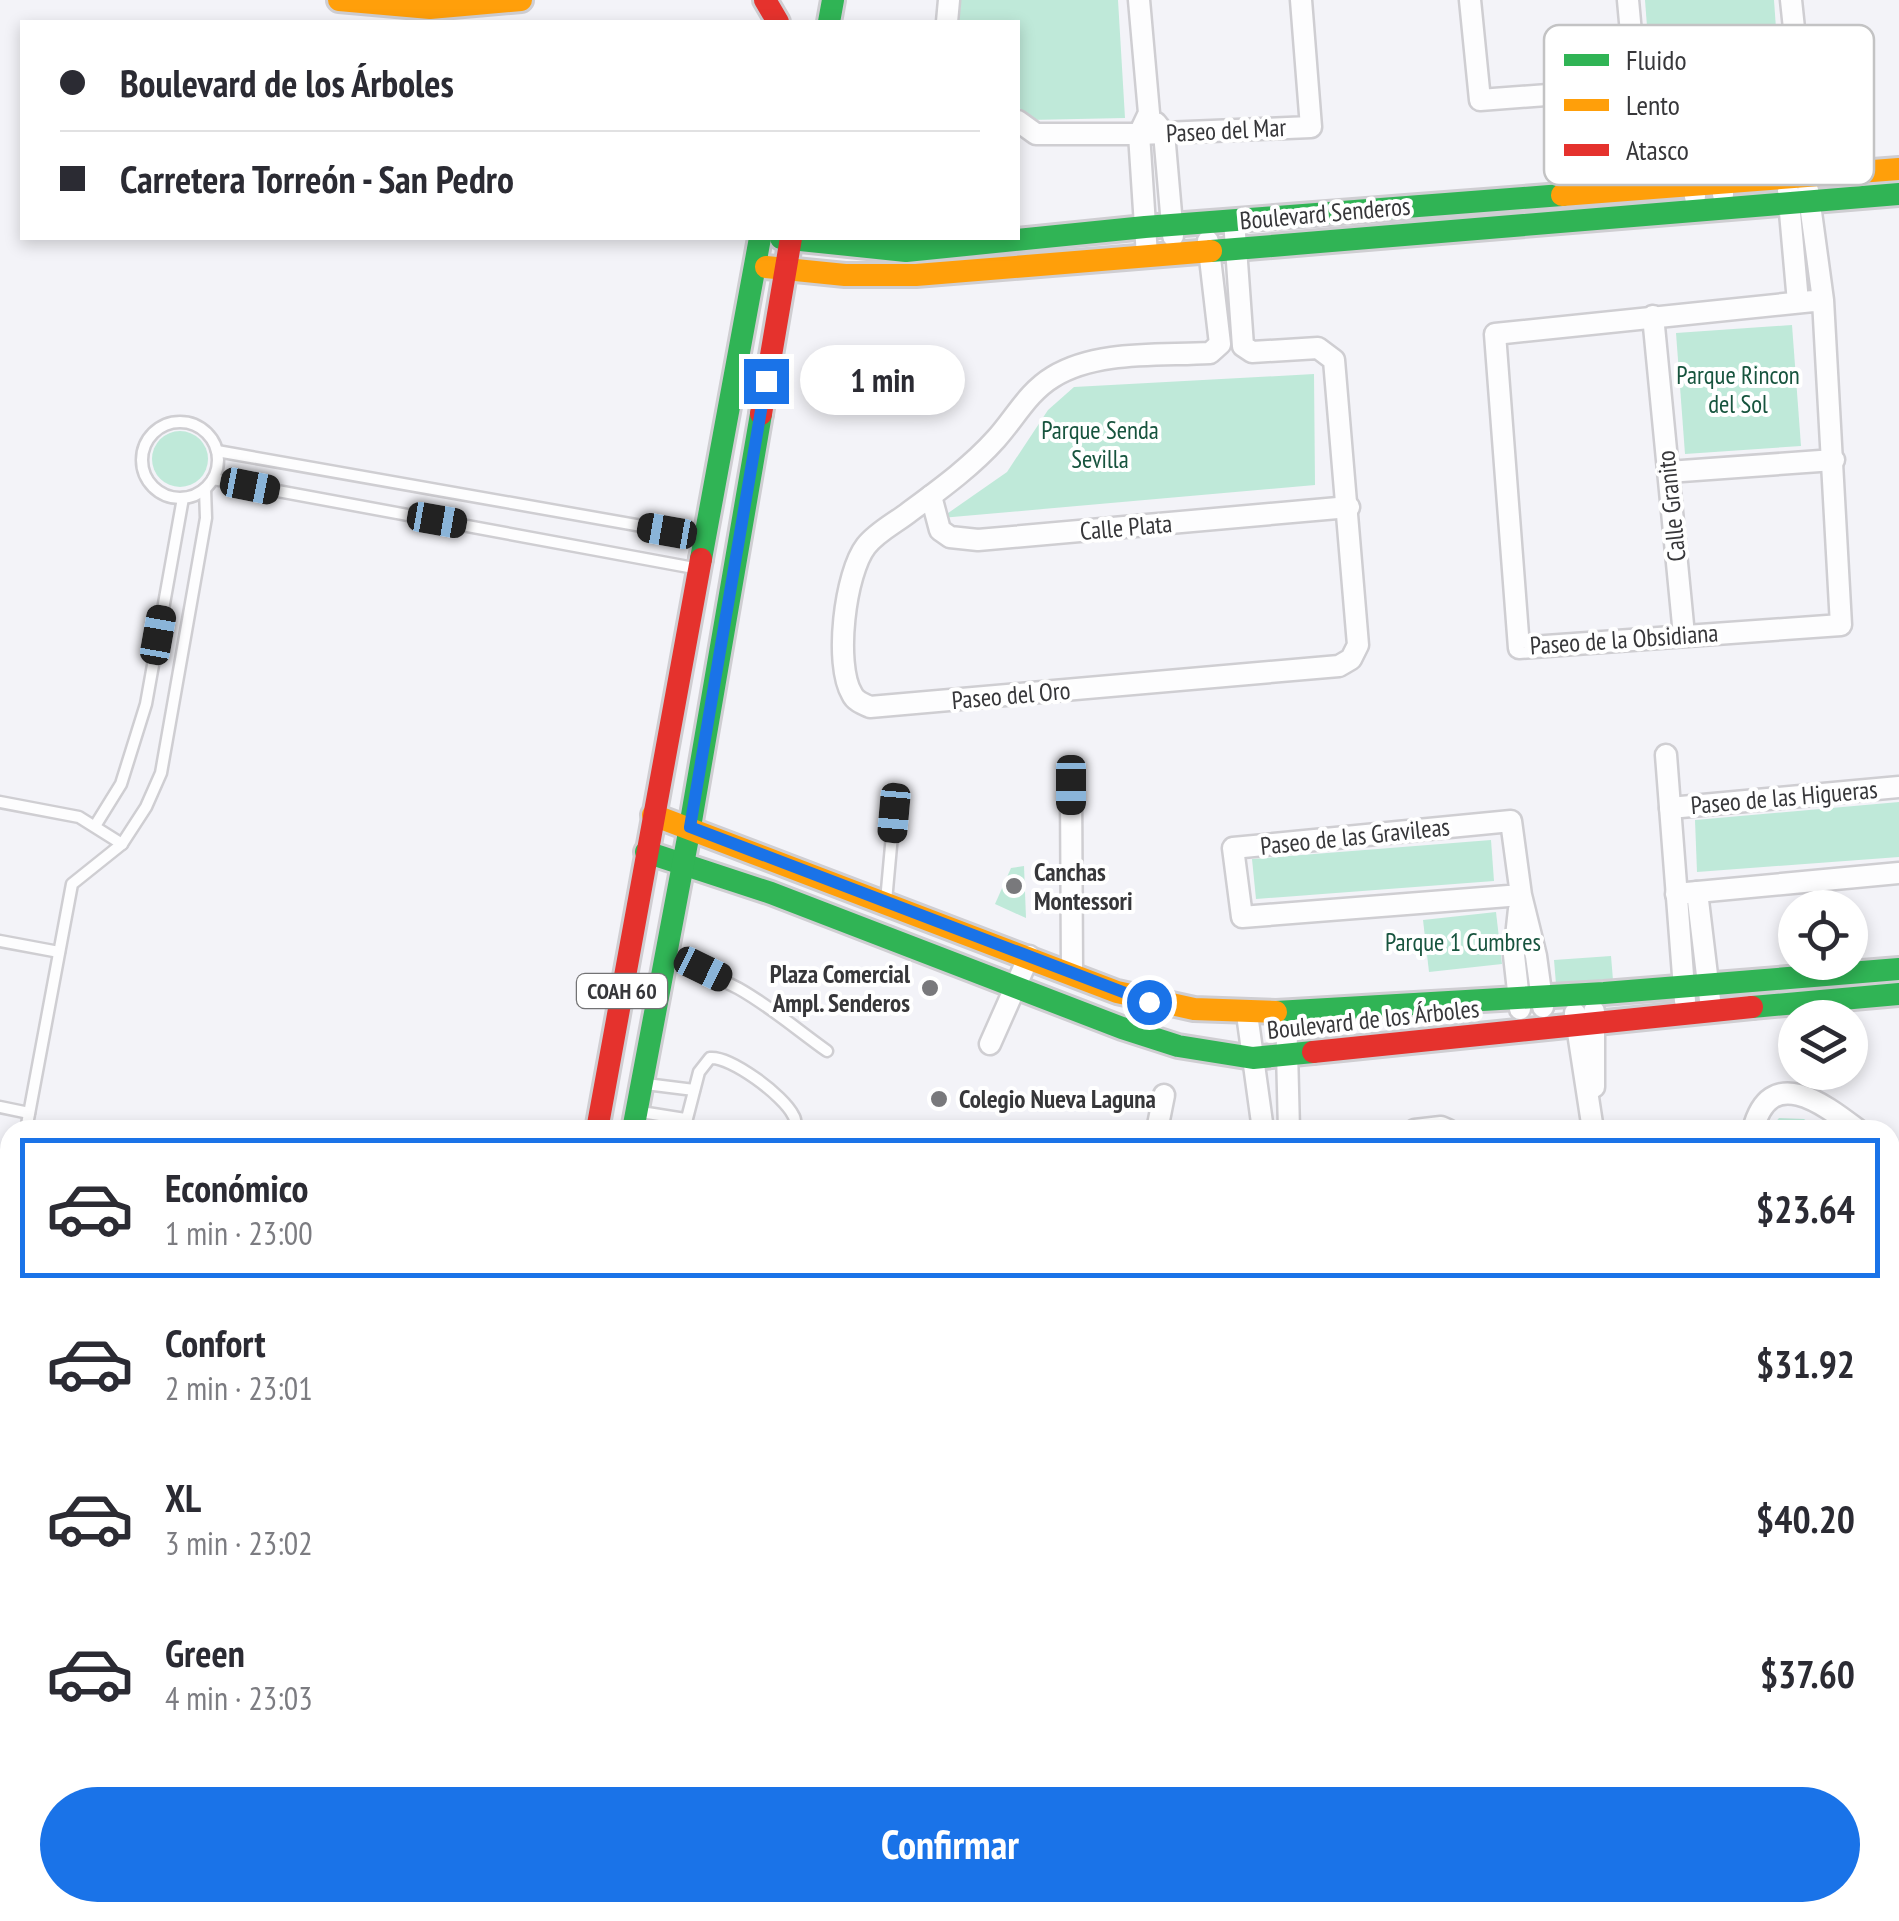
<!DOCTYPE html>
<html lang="es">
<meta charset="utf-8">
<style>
:root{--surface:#fff;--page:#f2f2f3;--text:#2b2b33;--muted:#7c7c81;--line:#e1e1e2;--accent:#1a73e8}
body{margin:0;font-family:"PT Sans Narrow",sans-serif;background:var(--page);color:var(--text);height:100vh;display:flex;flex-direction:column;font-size:38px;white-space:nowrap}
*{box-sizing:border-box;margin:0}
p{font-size:32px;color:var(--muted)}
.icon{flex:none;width:55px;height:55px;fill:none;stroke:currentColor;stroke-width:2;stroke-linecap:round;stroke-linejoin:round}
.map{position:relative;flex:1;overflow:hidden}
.sheet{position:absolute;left:0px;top:1120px;width:1900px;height:802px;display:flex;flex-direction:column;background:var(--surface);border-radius:30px 30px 0 0;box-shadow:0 5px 15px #0003}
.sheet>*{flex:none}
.banner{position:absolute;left:20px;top:20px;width:1000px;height:220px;border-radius:0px;box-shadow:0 5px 15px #0003;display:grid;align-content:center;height:220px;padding:0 40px;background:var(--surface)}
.buttons{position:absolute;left:1778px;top:890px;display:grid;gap:20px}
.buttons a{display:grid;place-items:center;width:90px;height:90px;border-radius:50%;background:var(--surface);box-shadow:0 5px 15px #0003;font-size:50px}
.end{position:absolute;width:45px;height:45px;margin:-22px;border:12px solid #1a73e8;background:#fff;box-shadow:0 0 0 5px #fff}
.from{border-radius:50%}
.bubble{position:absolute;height:70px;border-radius:35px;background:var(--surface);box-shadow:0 5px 15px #0003;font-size:32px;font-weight:600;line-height:70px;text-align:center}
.car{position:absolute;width:30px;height:60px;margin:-30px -15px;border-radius:12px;box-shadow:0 0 8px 2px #0007;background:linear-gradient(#222 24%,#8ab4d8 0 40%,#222 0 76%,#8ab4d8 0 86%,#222 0)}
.banner b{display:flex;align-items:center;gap:35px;height:95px;font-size:38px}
.banner b+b{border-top:2px solid var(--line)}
.banner i{width:25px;height:25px;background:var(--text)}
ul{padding:18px 0 0;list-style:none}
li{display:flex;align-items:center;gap:30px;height:140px;margin:0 20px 15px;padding:0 20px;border:5px solid transparent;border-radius:0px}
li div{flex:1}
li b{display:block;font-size:38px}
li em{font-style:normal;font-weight:600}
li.current{border-color:var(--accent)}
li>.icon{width:90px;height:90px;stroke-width:1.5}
.action{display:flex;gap:20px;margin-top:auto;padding:20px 40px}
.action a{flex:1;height:115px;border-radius:60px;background:var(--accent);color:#fff;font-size:40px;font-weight:600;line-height:115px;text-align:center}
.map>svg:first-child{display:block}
</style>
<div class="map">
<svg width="1899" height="1921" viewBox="0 0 1899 1921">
<rect width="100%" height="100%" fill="#f3f3f8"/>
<g fill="#bfe9d9">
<polygon points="958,0 1118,0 1125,118 1030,120 1018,106 1018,22 955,22"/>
<polygon points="1645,0 1774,0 1778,57 1650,66"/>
<polygon points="1792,325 1801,446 1685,454 1676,333"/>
<polygon points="1314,374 1315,485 941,518 1007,472 1048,410 1074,387"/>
<circle cx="180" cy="459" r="28"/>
<polygon points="1899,802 1899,857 1697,872 1695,820"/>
<polygon points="1491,840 1494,881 1256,899 1252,859"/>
<polygon points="1024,866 1026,918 995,904 1011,868"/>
<polygon points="1496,912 1502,964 1429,972 1423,920"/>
<polygon points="1611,956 1613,980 1556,984 1554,960"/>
<polygon points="1779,1118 1804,1119 1819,1130 1769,1130"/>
<polygon points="1890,1181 1899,1187 1899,1249 1890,1243"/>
<polygon points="1482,1912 1535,1913 1544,1921 1473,1921"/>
<polygon points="529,1913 634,1913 651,1921 528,1921"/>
<polygon points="1165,1913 1165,1912 1467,1913 1459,1921 1157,1921"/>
</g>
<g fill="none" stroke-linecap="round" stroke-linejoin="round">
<defs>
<g id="lane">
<circle cx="180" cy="460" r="38"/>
<polyline points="217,451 704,537"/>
<polyline points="213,479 694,568"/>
<polyline points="0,802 79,817 122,844"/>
<polyline points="95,826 121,784 146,704 183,498"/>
<polyline points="886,901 894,813"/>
<polyline points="0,941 59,952"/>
<path d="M 668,964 C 735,974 774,1013 827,1051"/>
<polyline points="646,1084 694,1090"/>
<polyline points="0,1107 29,1113"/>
<polyline points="641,1112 685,1119"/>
<polyline points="26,1130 72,884 122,844 146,807 161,773 206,518 205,489"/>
<path d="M 684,1130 L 699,1072 L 710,1058 C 731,1056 784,1096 793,1115 C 797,1121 795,1123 795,1130"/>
<polyline points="0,1258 10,1216"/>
</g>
<g id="street">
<polyline points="1139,0 1149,113 1139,134 1147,256"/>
<polyline points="1470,0 1480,100 1799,76 1791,0"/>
<polyline points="1628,0 1636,88"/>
<polyline points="947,22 949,0"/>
<polyline points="1719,81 1723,195"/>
<polyline points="1690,83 1695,197"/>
<polyline points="1018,121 1036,134 1139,134 1311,127 1301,0"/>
<polyline points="1156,123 1164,133 1173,236"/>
<polyline points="1788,190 1798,302"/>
<polyline points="1808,190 1823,300 1841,625 1519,648 1495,334 1823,300"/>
<path d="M 1208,241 L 1220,344 L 1210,353 C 1160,356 1097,350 1053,377 C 1028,392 1015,418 996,439 C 971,467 939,490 908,513 C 895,523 877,532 866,546 C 845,573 834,664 852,694 C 855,701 863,704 870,707 L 1339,666 L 1351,659 L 1358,645 L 1334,360 L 1318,348 L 1252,352 L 1243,346 L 1234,220"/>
<polyline points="1653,316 1684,635"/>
<polyline points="1668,472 1834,460"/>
<polyline points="931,496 940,530 950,537 978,540 1349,507"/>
<polyline points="1666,755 1685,1001"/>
<polyline points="1071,785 1072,973"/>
<polyline points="1670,808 1899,787"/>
<polyline points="1697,892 1710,1000"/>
<polyline points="1676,894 1899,873"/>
<polyline points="1521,895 1242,917 1233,848 1511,821 1521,895 1536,956 1543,1007"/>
<polyline points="1519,909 1514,955 1520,1009"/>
<polyline points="1286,1011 1289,1130"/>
<polyline points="1594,1011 1594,1087"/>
<polyline points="1575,1013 1593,1130"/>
<polyline points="1247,1014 1263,1130"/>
<polyline points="990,1044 1029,956"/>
<polyline points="1157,1130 1164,1095"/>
<polyline points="1415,1130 1441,1127 1448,1130"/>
<path d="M 1753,1130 C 1770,1062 1825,1105 1858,1130"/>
<polyline points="1890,1153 1899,1160"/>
<polyline points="1890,1261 1899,1268"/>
<polyline points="1890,1452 1899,1459"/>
<polyline points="1890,1515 1899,1502"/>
<polyline points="1890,1671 1899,1678"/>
<polyline points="1890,1711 1899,1718"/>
<polyline points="1890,1870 1899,1856"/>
<polyline points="1890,1911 1899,1915"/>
<polyline points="1856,1921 1862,1912"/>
</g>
<g id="fast">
<polyline points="829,22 833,0"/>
<polyline points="781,238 906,251 1145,227 1562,195"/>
<polyline points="1211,251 1899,194"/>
<polyline points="701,559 760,238"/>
<polyline points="646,852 771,893 1122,1028 1178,1046 1253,1058 1313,1052"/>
<polyline points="1752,1007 1899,994"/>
<polyline points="1276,1012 1604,993 1899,969"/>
<polyline points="633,1130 690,827 761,414"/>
<polyline points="456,1921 458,1912"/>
</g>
<g id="slow">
<polyline points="339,0 430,8 521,0"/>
<polyline points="1562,195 1899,169"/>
<polyline points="766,267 845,275 916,275 1211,251"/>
<polyline points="653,815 1117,992 1194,1009 1276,1012"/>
</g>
<g id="jam">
<polyline points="765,0 778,22"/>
<polyline points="761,414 791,238"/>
<polyline points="1313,1052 1752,1007"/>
<polyline points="597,1130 701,559"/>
<polyline points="486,1921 488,1912"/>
</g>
</defs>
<use href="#lane" stroke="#cfced2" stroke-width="15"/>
<use href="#street" stroke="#cfced2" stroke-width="25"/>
<use href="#fast" stroke="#cfced2" stroke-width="28"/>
<use href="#slow" stroke="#cfced2" stroke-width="28"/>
<use href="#jam" stroke="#cfced2" stroke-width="28"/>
<use href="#lane" stroke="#fdfdfe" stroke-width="10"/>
<use href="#street" stroke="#fdfdfe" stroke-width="20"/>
<use href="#fast" stroke="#30b455" stroke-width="22"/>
<use href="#slow" stroke="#ff9f0a" stroke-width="22"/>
<use href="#jam" stroke="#e5322d" stroke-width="22"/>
</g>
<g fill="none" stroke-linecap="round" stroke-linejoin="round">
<polyline stroke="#1a73e8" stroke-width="12" points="766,381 690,827 1149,1002"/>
</g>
<g fill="#79797c" stroke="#fff" stroke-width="4">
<circle cx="1014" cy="886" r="10"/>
<circle cx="930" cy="988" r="10"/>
<circle cx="939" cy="1099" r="10"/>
</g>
<g text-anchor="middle" stroke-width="8" stroke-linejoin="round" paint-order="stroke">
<rect fill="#fff" stroke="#737375" stroke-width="2.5" x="577" y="974" width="90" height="34" rx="8"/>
<g font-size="22" font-weight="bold" fill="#37373a">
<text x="622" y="999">COAH 60</text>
</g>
<g font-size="25" fill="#37373a" stroke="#fff">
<text transform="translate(1226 130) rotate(-3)" y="9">Paseo del Mar</text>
<text transform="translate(1325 213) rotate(-5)" y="9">Boulevard Senderos</text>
<text transform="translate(1671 506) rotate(-96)" y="9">Calle Granito</text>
<text transform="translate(1126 527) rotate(-5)" y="9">Calle Plata</text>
<text transform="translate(1624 639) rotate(-4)" y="9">Paseo de la Obsidiana</text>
<text transform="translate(1011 695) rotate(-5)" y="9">Paseo del Oro</text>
<text transform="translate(1784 797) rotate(-5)" y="9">Paseo de las Higueras</text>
<text transform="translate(1355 836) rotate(-6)" y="9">Paseo de las Gravileas</text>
<text transform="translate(1373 1019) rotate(-6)" y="9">Boulevard de los Árboles</text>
</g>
<g font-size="25" fill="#17543e" stroke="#fff">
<text x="1738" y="384">Parque Rincon<tspan x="1738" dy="29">del Sol</tspan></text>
<text x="1100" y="439">Parque Senda<tspan x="1100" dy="29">Sevilla</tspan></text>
<text x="1463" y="951">Parque 1 Cumbres</text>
</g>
<g font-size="25" font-weight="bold" fill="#37373a" stroke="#fff" text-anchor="start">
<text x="1034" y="881">Canchas<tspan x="1034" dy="29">Montessori</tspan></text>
<text x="910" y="983" text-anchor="end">Plaza Comercial<tspan x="910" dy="29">Ampl. Senderos</tspan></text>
<text x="959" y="1108">Colegio Nueva Laguna</text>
</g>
</g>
<rect x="1544" y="25" width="330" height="160" rx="15" fill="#fff" stroke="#c3c3c4" stroke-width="2.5"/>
<rect x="1564" y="54" width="45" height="12" fill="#30b455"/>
<rect x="1564" y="99" width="45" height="12" fill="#ff9f0a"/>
<rect x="1564" y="144" width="45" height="12" fill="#e5322d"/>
<g font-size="28" fill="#37373a">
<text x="1626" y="70">Fluido</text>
<text x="1626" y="115">Lento</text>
<text x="1626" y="160">Atasco</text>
</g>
</svg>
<div class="buttons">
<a><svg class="icon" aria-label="locate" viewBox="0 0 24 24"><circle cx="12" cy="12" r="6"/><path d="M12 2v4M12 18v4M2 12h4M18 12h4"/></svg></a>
<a><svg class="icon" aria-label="layers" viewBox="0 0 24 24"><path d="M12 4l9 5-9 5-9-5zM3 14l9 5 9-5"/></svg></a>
</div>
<i class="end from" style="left:1149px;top:1002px"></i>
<i class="end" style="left:766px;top:381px"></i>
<div class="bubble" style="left:800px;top:345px;width:165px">1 min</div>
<i class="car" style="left:250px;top:486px;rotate:101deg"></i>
<i class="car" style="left:437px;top:520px;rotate:100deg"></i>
<i class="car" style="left:667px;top:531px;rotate:280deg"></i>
<i class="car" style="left:158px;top:635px;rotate:10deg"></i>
<i class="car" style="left:1071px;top:785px;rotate:180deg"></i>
<i class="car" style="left:894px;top:813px;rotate:185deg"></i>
<i class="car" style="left:703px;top:969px;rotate:116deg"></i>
<div class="banner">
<b><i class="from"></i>Boulevard de los Árboles</b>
<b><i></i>Carretera Torreón - San Pedro</b>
</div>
<section class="sheet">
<ul>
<li class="current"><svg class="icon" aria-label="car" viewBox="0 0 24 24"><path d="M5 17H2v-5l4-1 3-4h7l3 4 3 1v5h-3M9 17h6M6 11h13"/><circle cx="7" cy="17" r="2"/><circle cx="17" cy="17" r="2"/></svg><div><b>Económico</b><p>1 min · 23:00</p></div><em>$23.64</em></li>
<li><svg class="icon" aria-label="car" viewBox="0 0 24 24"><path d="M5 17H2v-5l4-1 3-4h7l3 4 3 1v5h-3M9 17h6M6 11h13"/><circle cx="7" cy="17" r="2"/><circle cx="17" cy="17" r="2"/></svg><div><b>Confort</b><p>2 min · 23:01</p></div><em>$31.92</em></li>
<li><svg class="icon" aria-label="car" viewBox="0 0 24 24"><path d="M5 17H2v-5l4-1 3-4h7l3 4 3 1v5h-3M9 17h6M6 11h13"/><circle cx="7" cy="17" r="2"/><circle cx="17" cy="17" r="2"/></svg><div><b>XL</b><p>3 min · 23:02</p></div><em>$40.20</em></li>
<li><svg class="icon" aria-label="car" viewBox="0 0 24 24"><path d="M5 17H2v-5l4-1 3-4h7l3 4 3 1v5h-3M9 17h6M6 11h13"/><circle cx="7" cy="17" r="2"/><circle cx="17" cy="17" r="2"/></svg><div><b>Green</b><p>4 min · 23:03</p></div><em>$37.60</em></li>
</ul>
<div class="action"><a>Confirmar</a></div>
</section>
</div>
